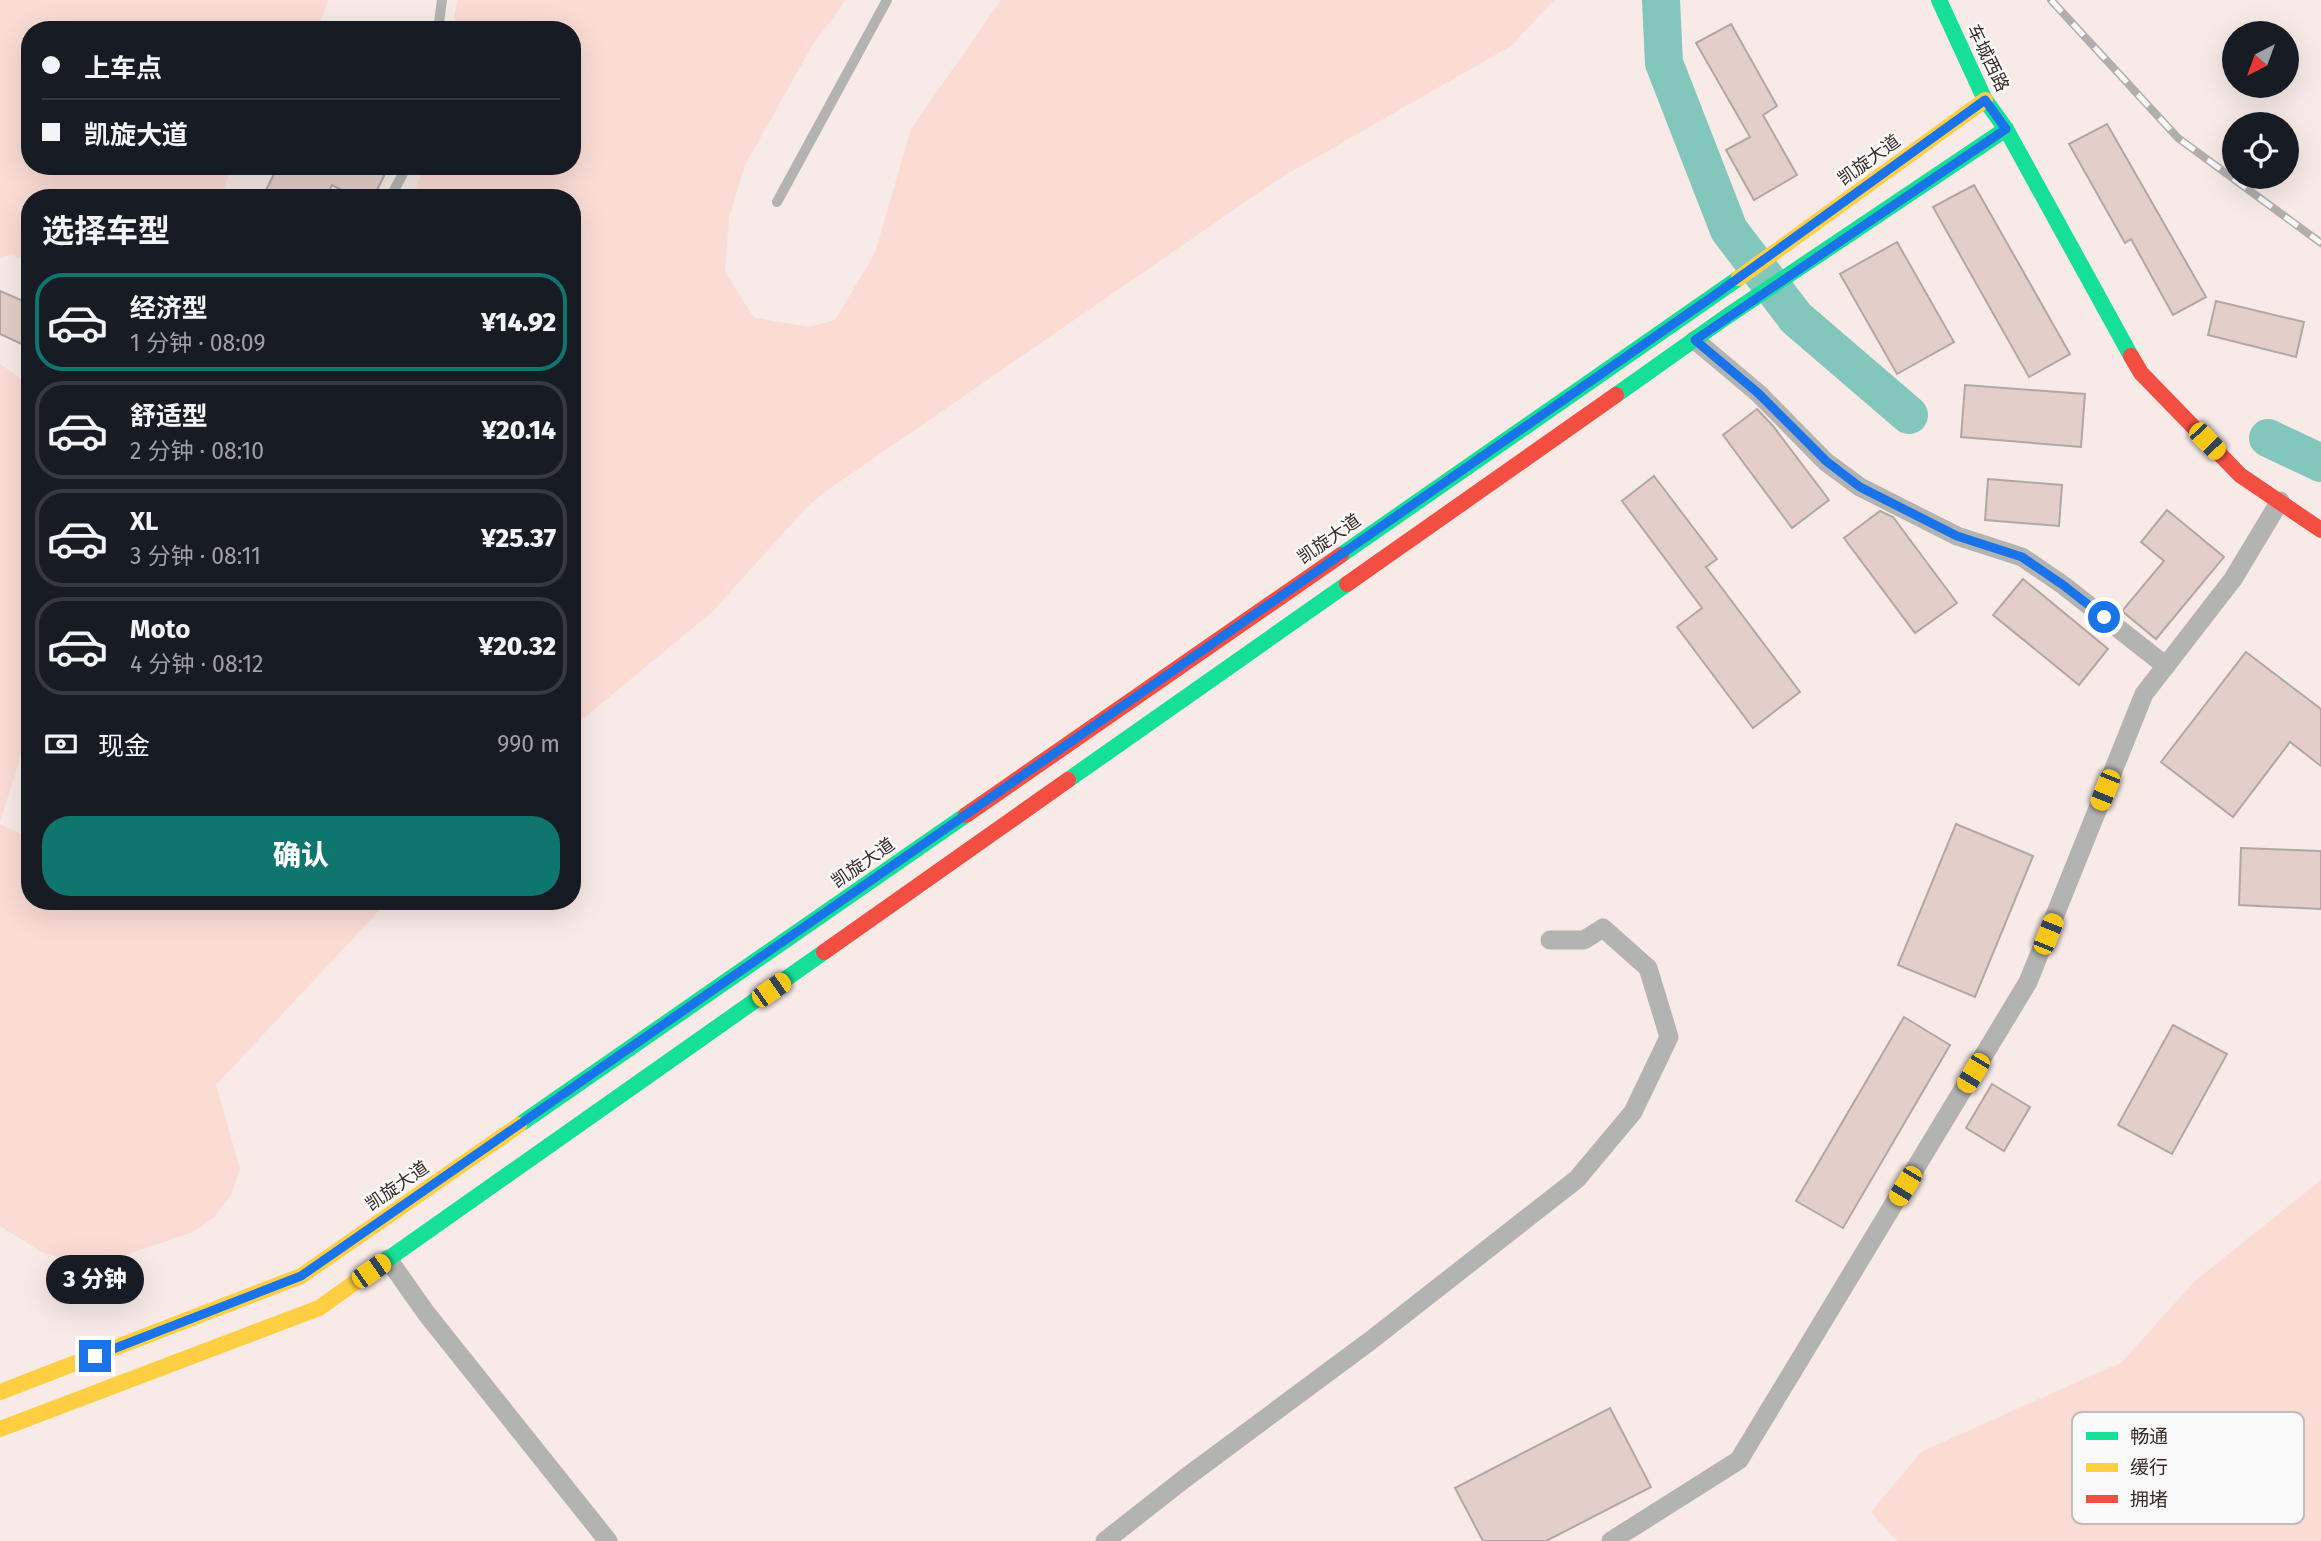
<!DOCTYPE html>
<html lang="zh">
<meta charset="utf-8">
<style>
:root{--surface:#171b24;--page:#20242c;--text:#f1f3f6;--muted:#9ea1a6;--line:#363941;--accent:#0f766e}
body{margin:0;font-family:"Fira Sans","Noto Sans SC",sans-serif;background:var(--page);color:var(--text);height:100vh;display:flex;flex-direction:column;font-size:26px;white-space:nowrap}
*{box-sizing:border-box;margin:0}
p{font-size:23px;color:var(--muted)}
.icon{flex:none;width:38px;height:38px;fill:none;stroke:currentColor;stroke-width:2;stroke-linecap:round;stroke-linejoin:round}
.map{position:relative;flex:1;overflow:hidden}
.sheet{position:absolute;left:21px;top:189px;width:560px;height:721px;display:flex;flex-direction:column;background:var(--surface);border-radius:28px;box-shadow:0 7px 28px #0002}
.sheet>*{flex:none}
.guide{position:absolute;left:21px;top:21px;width:560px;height:154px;border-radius:28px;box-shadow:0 7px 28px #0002;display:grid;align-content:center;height:154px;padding:0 21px;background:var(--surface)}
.needle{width:46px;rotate:221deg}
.fabs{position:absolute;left:2222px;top:21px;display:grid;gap:14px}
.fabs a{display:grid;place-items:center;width:77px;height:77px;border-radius:50%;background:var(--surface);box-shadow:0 7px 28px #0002;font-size:35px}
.end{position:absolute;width:32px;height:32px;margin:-16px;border:9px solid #1a73e8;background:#fff;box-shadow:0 0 0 4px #fff}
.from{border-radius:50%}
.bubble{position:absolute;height:49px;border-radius:24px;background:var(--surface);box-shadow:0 7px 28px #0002;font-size:23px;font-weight:800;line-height:49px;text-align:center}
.car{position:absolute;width:21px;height:42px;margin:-21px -10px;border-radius:9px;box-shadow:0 0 5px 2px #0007;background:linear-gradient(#f5c518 24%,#345 0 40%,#f5c518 0 76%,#345 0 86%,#f5c518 0)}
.guide b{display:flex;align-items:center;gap:24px;height:66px;font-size:26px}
.guide b+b{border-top:2px solid var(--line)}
.guide i{width:18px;height:18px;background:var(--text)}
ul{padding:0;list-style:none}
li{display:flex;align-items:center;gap:21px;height:98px;margin:0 14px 10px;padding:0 7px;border:4px solid var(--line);border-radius:28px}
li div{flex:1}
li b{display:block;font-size:26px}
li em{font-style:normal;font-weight:800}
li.selected{border-color:var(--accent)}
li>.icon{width:63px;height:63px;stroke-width:1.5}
h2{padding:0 21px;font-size:32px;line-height:84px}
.pay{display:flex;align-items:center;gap:18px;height:77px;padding:0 21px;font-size:26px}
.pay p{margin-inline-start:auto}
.button{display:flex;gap:14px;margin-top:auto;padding:14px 21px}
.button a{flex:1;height:80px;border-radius:28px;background:var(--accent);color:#fff;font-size:28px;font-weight:800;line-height:80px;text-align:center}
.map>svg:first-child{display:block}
</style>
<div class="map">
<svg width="2321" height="1541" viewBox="0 0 2321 1541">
<rect width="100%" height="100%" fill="#f7eae7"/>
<g fill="#fadcd4">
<polygon points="0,0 328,0 318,30 30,30 30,166 231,166 221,198 30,198 30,261 11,255 0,258"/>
<polygon points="457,0 846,0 813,44 745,165 729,218 725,272 754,318 810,327 835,320 875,253 911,129 1001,0 1554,0 1511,46 1277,180 829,489 808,506 712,612 572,728 572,198 412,198 424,166 572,166 572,30 453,30"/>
<polygon points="0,364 30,385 30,727 0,822"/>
<polygon points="0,824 30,838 30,901 388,901 216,1085 240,1169 231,1195 214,1217 193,1232 116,1258 91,1263 65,1260 40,1251 0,1226"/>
<polygon points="2321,1180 2321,1541 1897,1541 1871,1512 1921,1452 2122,1362 2195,1281"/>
</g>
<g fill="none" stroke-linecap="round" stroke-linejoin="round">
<g stroke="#83c6bb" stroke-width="38">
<polyline points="1661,0 1664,63 1729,230 1796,318 1909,415"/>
<polyline points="2268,438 2321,463"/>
</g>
</g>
<g fill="#e3cec9" stroke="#b3a7a4" stroke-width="2">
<polygon points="1731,24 1777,106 1763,115 1797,175 1754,200 1726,150 1750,137 1696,43"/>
<polygon points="2107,124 2206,297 2173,315 2131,239 2125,243 2069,144"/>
<polygon points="278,166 389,166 373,198 357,198 332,185 326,198 262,198"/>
<polygon points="1974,185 2070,354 2029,377 1933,207"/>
<polygon points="1897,242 1954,342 1897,374 1840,274"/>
<polygon points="0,291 30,304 30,348 0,334"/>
<polygon points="2216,301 2304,322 2296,357 2208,335"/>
<polygon points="1965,385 2085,394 2081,447 1961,437"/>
<polygon points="1757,409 1773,426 1829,500 1792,528 1723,435"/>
<polygon points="1654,476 1717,559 1706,567 1800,692 1753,728 1677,627 1702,608 1622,501"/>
<polygon points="1988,479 2062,485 2059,526 1985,520"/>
<polygon points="2167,510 2224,557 2156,639 2122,611 2164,561 2141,542"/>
<polygon points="1880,511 1893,517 1957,603 1915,633 1844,538"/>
<polygon points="2023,579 2108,649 2079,685 1993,615"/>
<polygon points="2246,652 2321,709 2321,766 2290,742 2233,817 2161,762"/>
<polygon points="1956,824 2033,856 1975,997 1898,965"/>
<polygon points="2241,848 2321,851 2321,909 2239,905"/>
<polygon points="1904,1017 1950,1045 1843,1228 1796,1201"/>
<polygon points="2173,1025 2227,1054 2172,1154 2118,1125"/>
<polygon points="1992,1084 2030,1107 2004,1151 1966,1128"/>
<polygon points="1610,1408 1651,1487 1546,1541 1483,1541 1455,1488"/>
</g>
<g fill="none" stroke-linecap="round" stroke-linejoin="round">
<g stroke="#b3b3b1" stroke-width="10">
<polyline points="438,30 442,0"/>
<polyline points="390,198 407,166"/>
<polyline points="777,202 887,0"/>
</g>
<g stroke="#b3b3b1" stroke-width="19">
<polyline points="1695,340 1758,393 1826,462 1860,487 1957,536 2022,557 2063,585 2166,666"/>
<polyline points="388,1259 426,1313 608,1541"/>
<polyline points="1105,1541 1184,1479 1370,1341 1577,1179 1633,1112 1669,1037 1648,968 1603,928 1584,940 1550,940"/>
<polyline points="1611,1541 1739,1460 2028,982 2144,694 2233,579 2280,501"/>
</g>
<g stroke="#16e098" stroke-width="16">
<polyline points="1939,0 1985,100 2006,129 2131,356"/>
<polyline points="1616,395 1726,317 2006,129"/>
<polyline points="1341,555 1739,278"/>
<polyline points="1068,780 1347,584"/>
<polyline points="519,1125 966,815"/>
<polyline points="378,1266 824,952"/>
</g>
<g stroke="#ffcf43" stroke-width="16">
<polyline points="1739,278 1985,100"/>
<polyline points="0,1392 301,1276 519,1125"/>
<polyline points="0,1429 319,1308 378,1266"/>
</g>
<g stroke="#f24e42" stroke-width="16">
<polyline points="2131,356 2141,373 2240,475 2321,530"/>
<polyline points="1347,584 1616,395"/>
<polyline points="966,815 1341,555"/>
<polyline points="824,952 1068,780"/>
</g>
<defs>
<polyline id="rail" points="2051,0 2178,138 2321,243"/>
</defs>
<use href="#rail" stroke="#b1aeab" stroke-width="8"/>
<use href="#rail" stroke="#fafafa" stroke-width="5" stroke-dasharray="16" stroke-linecap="butt"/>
</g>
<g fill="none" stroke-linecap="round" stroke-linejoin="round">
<polyline stroke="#1a73e8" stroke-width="9" points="95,1356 301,1276 1712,297 1985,100 2006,129 1695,340 1758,393 1826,461 1860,487 1957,536 2022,557 2063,585 2104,617"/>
</g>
<g text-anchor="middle" stroke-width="5" stroke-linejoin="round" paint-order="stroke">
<g font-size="18" fill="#392b27" stroke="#fafafa">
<text transform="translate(1988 58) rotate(64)" y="6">车城西路</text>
<text transform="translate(1869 160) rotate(-36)" y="6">凯旋大道</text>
<text transform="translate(1329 539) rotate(-35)" y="6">凯旋大道</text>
<text transform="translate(863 863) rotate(-35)" y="6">凯旋大道</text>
<text transform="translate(397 1186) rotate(-35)" y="6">凯旋大道</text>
</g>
</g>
<rect x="2072" y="1412" width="232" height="112" rx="10" fill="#fafafa" stroke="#c0bcbb" stroke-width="2"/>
<rect x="2086" y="1432" width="32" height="8" fill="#16e098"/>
<rect x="2086" y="1463" width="32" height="9" fill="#ffcf43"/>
<rect x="2086" y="1495" width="32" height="8" fill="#f24e42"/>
<g font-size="19" fill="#392b27">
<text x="2130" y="1443">畅通</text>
<text x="2130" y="1474">缓行</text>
<text x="2130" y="1506">拥堵</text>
</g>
</svg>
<div class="fabs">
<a><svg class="needle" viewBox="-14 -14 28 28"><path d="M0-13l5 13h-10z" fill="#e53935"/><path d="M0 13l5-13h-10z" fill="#9ea1a6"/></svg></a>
<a><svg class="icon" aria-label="locate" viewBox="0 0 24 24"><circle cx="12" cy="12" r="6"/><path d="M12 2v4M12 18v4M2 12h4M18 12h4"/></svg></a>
</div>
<i class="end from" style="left:2104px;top:617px"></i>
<i class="end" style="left:95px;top:1356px"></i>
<div class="bubble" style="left:46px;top:1255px;width:98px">3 分钟</div>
<i class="car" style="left:2207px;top:441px;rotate:136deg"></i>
<i class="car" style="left:2105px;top:790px;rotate:202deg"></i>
<i class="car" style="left:2048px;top:934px;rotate:22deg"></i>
<i class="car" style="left:771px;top:990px;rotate:55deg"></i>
<i class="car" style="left:1973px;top:1073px;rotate:211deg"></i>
<i class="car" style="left:1905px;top:1186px;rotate:211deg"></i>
<i class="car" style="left:371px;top:1271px;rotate:55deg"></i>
<div class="guide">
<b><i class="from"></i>上车点</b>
<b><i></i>凯旋大道</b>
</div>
<section class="sheet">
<h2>选择车型</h2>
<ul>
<li class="selected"><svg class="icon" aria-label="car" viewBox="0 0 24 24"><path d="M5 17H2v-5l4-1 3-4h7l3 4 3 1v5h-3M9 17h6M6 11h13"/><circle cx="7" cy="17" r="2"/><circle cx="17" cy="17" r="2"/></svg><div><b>经济型</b><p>1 分钟 · 08:09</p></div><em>¥14.92</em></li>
<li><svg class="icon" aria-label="car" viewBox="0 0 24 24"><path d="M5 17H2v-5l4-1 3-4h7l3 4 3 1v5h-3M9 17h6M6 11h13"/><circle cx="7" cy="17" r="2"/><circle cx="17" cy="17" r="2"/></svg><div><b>舒适型</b><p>2 分钟 · 08:10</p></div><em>¥20.14</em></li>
<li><svg class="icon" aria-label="car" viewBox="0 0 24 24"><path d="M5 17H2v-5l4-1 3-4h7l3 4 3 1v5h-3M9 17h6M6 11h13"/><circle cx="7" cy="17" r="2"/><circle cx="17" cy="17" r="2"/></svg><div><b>XL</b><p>3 分钟 · 08:11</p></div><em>¥25.37</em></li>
<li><svg class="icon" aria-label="car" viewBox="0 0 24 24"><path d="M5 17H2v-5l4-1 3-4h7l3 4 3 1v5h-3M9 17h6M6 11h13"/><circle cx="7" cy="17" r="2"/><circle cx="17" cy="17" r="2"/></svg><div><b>Moto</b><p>4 分钟 · 08:12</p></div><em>¥20.32</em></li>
</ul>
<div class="pay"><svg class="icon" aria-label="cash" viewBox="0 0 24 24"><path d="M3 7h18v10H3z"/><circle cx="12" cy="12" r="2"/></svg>现金<p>990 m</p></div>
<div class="button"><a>确认</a></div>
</section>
</div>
